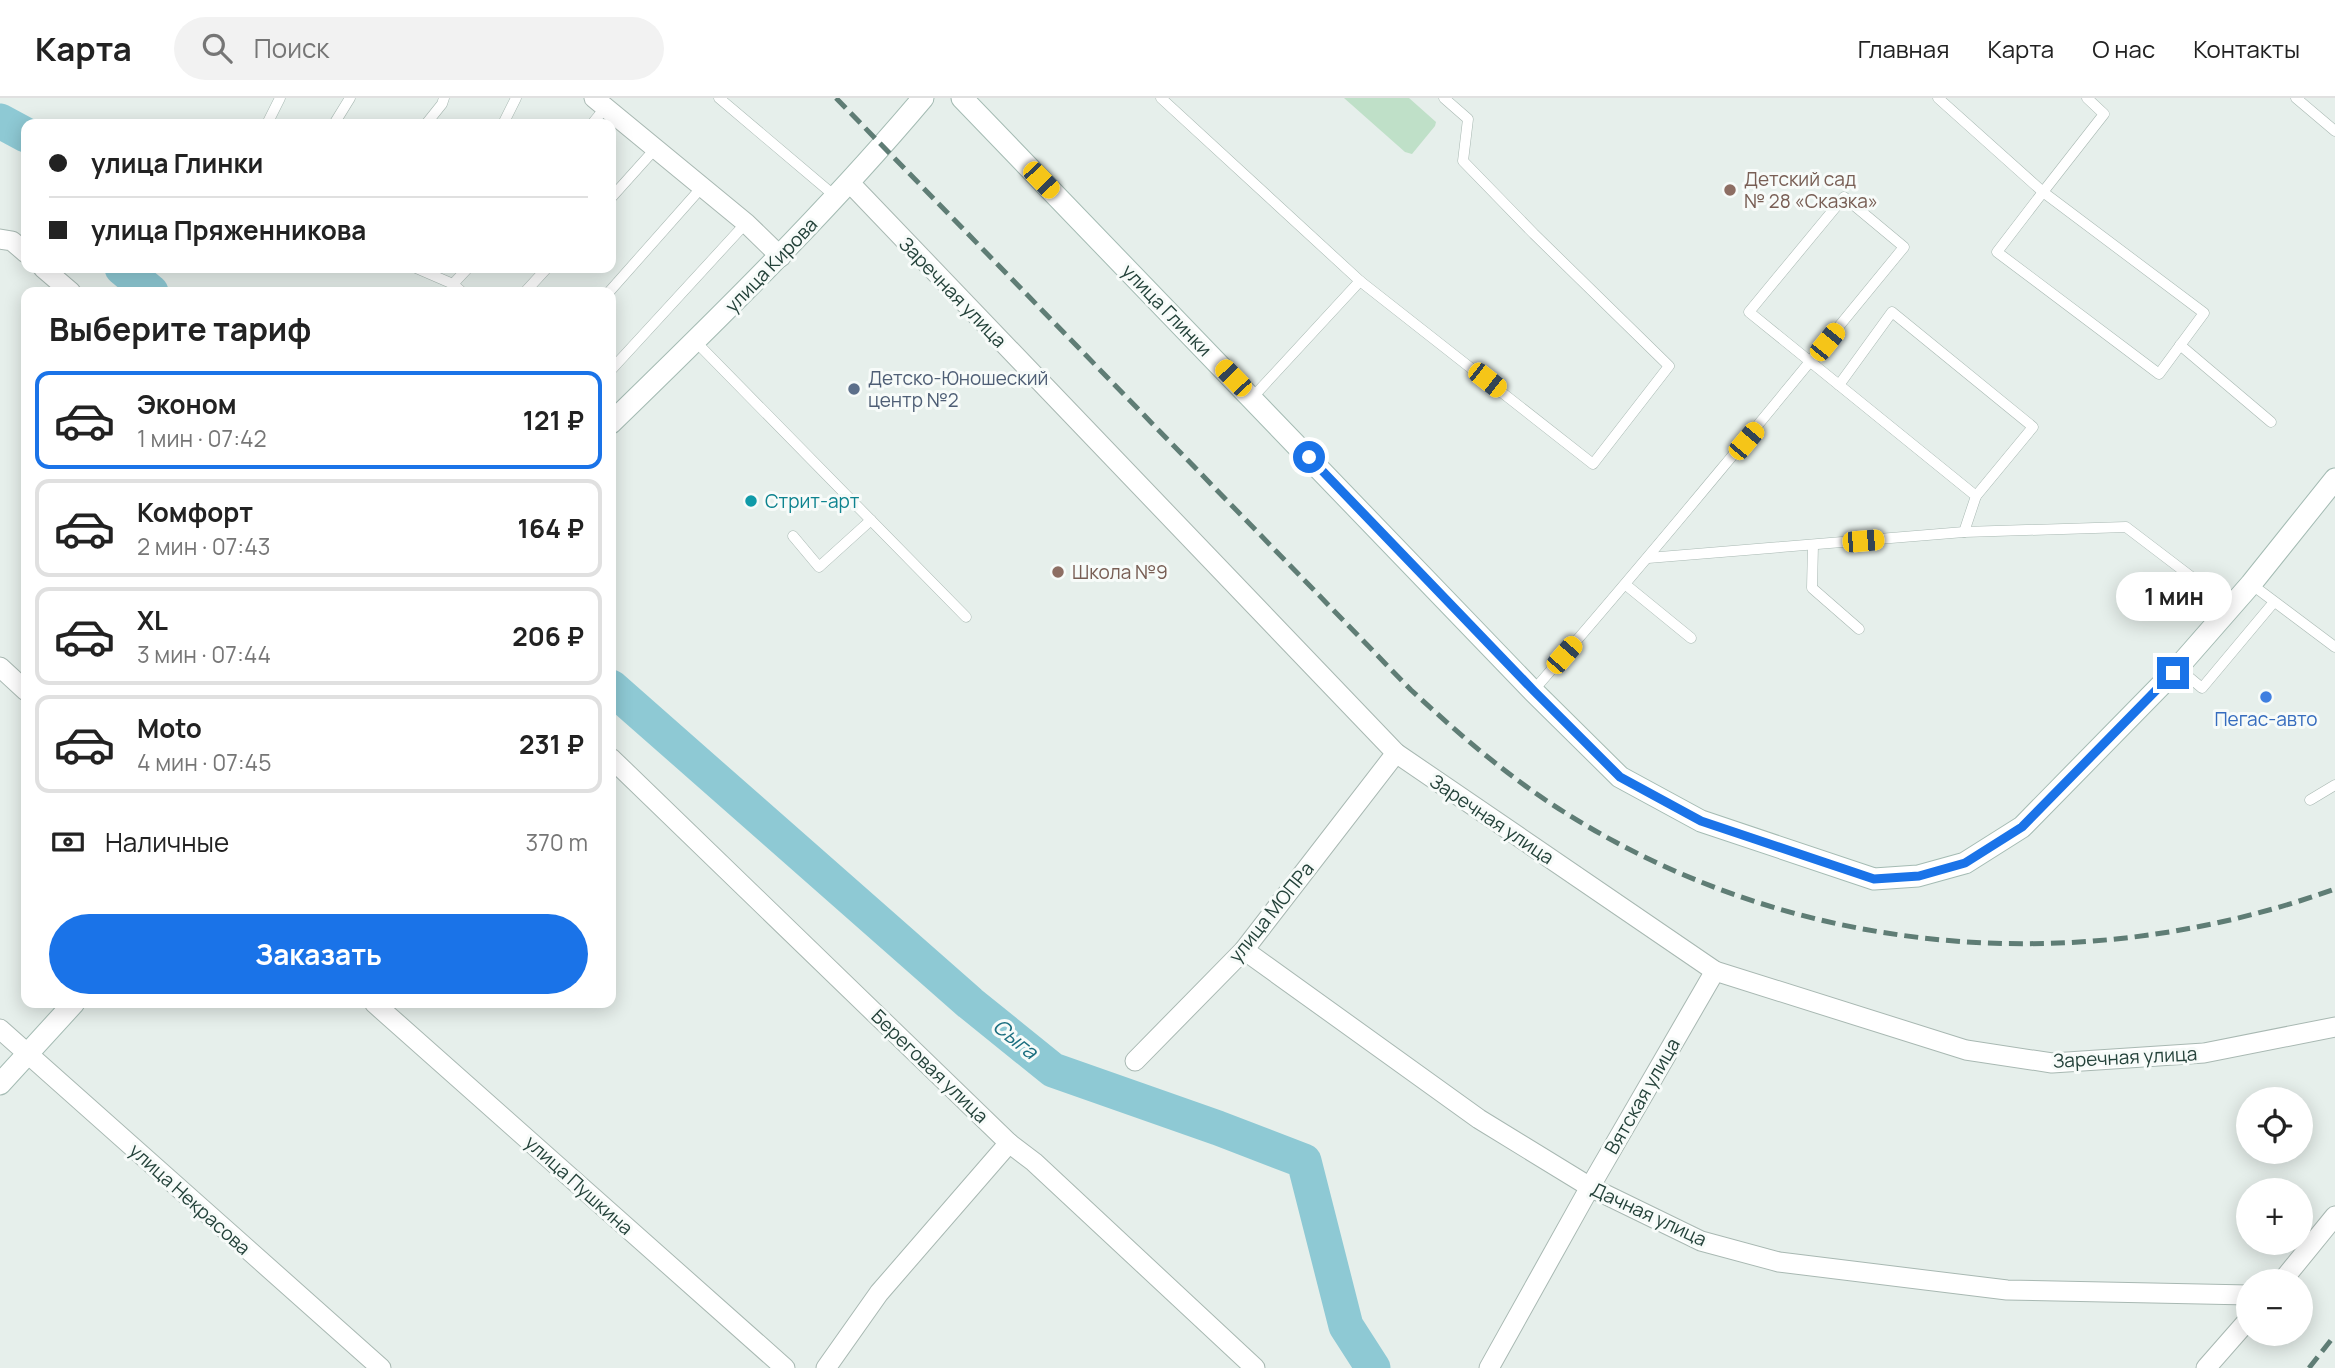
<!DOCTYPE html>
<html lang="ru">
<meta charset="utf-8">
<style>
:root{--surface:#fff;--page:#f2f2f2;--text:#222;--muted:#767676;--line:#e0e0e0;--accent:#1a73e8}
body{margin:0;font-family:Manrope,sans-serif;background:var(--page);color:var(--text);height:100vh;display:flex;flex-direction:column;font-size:26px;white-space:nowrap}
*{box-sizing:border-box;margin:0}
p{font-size:23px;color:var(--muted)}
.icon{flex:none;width:38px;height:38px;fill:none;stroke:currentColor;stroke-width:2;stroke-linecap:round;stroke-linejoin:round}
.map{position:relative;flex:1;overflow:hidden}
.details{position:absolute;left:21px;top:189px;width:595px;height:721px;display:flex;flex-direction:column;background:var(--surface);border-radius:14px;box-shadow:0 4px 18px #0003}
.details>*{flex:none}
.guide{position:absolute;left:21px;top:21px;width:595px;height:154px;border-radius:14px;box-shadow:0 4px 18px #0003;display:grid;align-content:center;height:154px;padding:0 28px;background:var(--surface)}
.buttons{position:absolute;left:2236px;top:989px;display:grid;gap:14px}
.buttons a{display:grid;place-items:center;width:77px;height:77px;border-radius:50%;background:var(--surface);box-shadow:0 4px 18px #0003;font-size:35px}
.end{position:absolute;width:32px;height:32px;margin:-16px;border:9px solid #1a73e8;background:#fff;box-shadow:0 0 0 4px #fff}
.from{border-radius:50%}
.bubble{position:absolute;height:49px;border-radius:24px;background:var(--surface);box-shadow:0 4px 18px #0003;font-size:23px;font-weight:700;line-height:49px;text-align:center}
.car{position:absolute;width:21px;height:42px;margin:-21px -10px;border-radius:9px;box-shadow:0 0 5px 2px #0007;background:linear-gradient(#f5c518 24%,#345 0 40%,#f5c518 0 76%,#345 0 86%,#f5c518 0)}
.guide b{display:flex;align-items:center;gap:24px;height:66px;font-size:26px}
.guide b+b{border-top:2px solid var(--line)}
.guide i{width:18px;height:18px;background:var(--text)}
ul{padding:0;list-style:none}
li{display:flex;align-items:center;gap:21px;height:98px;margin:0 14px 10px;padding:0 14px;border:4px solid var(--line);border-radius:14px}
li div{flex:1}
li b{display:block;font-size:26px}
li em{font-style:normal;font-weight:700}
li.on{border-color:var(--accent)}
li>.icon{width:63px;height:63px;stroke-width:1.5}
h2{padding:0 28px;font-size:32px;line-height:84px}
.pay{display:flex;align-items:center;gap:18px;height:77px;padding:0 28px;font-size:26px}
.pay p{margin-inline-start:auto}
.cta{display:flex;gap:14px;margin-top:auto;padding:14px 28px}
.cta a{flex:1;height:80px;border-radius:42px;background:var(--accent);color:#fff;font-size:28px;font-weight:700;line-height:80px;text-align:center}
header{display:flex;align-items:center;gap:42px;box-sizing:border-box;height:98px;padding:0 35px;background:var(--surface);border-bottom:2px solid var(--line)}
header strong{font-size:33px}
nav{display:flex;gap:38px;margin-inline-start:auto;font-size:24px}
.search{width:490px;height:63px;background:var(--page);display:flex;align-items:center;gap:18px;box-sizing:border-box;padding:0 24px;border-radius:38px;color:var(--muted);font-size:26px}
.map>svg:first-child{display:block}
</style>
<header>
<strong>Карта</strong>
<div class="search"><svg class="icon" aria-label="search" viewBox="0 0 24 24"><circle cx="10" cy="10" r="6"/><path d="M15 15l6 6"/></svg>Поиск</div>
<nav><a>Главная</a><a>Карта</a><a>О нас</a><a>Контакты</a></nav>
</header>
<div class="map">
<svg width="2335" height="1270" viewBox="0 0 2335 1270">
<rect width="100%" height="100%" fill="#e6efeb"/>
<polygon fill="#bfe0c8" points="1344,0 1409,0 1436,24 1435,28 1412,56 1405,54"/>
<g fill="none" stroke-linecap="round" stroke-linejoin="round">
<g stroke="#8ec9d4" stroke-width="35">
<polyline points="0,23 26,37"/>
<polyline points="122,170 151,194"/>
<polyline points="611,589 970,905 1053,972 1218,1030 1304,1063 1346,1228 1373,1270"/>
</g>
<defs>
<g id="service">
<polyline points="719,0 836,99"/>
<polyline points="1161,0 1360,183 1252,300"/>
<polyline points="1938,0 2043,94 2104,16 2087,0"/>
<polyline points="2296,0 2335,33"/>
<polyline points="267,26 280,0"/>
<polyline points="334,26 350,0"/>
<polyline points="426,26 442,6 444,0"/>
<polyline points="503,26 516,0"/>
<polyline points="592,26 605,10"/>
<polygon points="2043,94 2204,215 2159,276 1997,154"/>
<polyline points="611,100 655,51"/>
<polyline points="416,170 453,186"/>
<polyline points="1360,183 1593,366 1669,268 1534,136 1463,63 1468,21 1444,0"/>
<polyline points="462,194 453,186 468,170"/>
<polyline points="525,194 547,170"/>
<polyline points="609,194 702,89"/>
<polyline points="695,243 966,519"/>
<polyline points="2180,247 2271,324"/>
<polyline points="611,272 746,125"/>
<polyline points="1839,287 1892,214 2033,329 1976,398"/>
<polyline points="793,438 819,469 871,422"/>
<polyline points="1813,447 1812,490 1859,531"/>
<polyline points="1648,460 1964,434 2126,429 2231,509"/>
<polyline points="2251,486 2335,549"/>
<polyline points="1626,487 1691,540"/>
<polyline points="2178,570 2202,590 2274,504"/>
<path d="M 1533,593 C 1660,447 1782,298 1904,149 L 1844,99 L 1749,214 L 1976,398 L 1964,434"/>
<polyline points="2310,702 2335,687"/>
</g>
<g id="minor">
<polyline points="594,0 746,125 781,159"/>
<polyline points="850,85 1396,655 1715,873 1966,952 2052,965 2204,955 2335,929"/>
<polyline points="0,141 12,143 26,155"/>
<polyline points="43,170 71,194"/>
<polyline points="0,569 26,593"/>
<polyline points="611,660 1009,1045 1034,1064 1255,1270"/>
<polyline points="1244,852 1479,1021 1590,1089 1701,1143 1779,1164 2007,1192 2249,1197"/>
<polyline points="374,905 785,1270"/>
<polyline points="0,931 381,1270"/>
<polyline points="1135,963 1244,852 1396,655"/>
<polyline points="2282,1183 2335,1118"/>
<polyline points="826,1270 879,1195 1009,1045"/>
<polyline points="1489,1270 1590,1089 1715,873"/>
<polyline points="2206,1270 2249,1221"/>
</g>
<g id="secondary">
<polyline points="962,0 1533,593 1620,679 1701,723 1874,781 1918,778 1965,765 2022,729 2173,575 2251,486 2335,381"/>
<path d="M 611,325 C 719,220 826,115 923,0"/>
<polyline points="0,986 74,905"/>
</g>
</defs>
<use href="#service" stroke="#a8b8b2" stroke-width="11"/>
<use href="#minor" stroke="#a8b8b2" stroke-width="21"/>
<use href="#secondary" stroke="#a4bbb3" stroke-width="23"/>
<use href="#service" stroke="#fff" stroke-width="10"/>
<use href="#minor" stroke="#fff" stroke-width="19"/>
<use href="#secondary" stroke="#fff" stroke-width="21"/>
<g stroke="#5f7d75" stroke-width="5" stroke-dasharray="14 7" stroke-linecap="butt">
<path d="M 836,0 L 1411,592 C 1459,636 1508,679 1564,714 C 1795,860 2079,883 2335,791"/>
<polyline points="2309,1270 2335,1237"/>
</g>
</g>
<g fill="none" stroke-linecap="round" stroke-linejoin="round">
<polyline stroke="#1a73e8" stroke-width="9" points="1309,359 1534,593 1620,679 1701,723 1874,781 1919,778 1965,765 2022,729 2173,575"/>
</g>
<g fill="#8d6e63" stroke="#f7fbf9" stroke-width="2.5">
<circle cx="1730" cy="92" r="7"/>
<circle cx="1058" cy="474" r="7"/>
</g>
<circle fill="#5c6f8a" stroke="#f7fbf9" stroke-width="2.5" cx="854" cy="291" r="7"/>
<circle fill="#0f9aa8" stroke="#f7fbf9" stroke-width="2.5" cx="751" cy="403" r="7"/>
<circle fill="#3f7fe0" stroke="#f7fbf9" stroke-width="2.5" cx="2266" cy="599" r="7"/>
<g text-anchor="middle" stroke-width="6" stroke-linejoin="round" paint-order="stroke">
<g font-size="19" fill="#785e54" stroke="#f7fbf9" text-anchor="start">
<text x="1744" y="88">Детский сад<tspan x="1744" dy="22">№ 28 «Сказка»</tspan></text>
<text x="1072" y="481">Школа №9</text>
</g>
<g font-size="19" fill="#24423a" stroke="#f7fbf9">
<text transform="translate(771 167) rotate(-46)" y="7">улица Кирова</text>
<text transform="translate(953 194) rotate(46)" y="7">Заречная улица</text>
<text transform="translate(1167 212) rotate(46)" y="7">улица Глинки</text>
<text transform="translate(1492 721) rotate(34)" y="7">Заречная улица</text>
<text transform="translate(1271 814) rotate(-51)" y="7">улица МОПРа</text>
<text transform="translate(2125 959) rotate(-3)" y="7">Заречная улица</text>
<text transform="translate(930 968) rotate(44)" y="7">Береговая улица</text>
<text transform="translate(1642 998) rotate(-60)" y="7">Вятская улица</text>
<text transform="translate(579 1087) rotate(42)" y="7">улица Пушкина</text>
<text transform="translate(190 1101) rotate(42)" y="7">улица Некрасова</text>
<text transform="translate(1649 1116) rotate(25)" y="7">Дачная улица</text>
</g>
<g font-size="19" fill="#4e5e75" stroke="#f7fbf9" text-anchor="start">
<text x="868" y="287">Детско-Юношеский<tspan x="868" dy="22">центр №2</tspan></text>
</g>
<g font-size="19" fill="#0d838f" stroke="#f7fbf9" text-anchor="start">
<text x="765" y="410">Стрит-арт</text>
</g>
<g font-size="19" fill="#366cbe" stroke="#f7fbf9">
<text x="2266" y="628">Пегас-авто</text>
</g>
<g font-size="21" font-style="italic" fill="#1c6f80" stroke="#f7fbf9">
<text transform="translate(1015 941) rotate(39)" y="7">Сыга</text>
</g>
</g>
</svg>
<div class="buttons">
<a><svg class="icon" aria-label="locate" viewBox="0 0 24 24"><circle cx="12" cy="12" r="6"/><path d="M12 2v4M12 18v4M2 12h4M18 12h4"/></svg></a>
<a>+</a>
<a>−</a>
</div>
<i class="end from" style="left:1309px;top:359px"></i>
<i class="end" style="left:2173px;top:575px"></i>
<div class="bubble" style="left:2116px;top:474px;width:116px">1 мин</div>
<i class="car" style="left:1041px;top:82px;rotate:136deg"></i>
<i class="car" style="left:1827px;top:244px;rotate:39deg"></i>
<i class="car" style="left:1233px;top:280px;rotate:316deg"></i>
<i class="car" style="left:1487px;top:282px;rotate:128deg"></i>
<i class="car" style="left:1746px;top:343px;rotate:40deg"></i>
<i class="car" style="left:1863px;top:443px;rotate:85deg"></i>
<i class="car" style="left:1564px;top:557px;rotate:41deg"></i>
<div class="guide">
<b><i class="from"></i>улица Глинки</b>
<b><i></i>улица Пряженникова</b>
</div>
<section class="details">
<h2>Выберите тариф</h2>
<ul>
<li class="on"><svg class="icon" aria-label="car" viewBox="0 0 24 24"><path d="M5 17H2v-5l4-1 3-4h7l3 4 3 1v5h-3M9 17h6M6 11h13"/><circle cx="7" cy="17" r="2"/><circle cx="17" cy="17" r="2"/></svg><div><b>Эконом</b><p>1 мин · 07:42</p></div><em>121 ₽</em></li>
<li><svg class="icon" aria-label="car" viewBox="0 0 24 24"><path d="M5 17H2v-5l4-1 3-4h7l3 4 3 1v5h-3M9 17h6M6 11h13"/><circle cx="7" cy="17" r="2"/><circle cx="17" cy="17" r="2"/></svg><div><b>Комфорт</b><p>2 мин · 07:43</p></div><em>164 ₽</em></li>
<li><svg class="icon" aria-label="car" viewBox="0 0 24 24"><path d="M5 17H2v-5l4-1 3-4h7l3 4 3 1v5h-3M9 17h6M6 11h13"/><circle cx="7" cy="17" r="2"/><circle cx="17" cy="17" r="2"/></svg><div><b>XL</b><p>3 мин · 07:44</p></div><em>206 ₽</em></li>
<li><svg class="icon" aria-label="car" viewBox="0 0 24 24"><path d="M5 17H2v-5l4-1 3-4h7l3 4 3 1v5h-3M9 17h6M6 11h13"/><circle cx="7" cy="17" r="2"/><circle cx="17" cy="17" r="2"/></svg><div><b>Moto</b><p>4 мин · 07:45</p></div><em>231 ₽</em></li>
</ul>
<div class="pay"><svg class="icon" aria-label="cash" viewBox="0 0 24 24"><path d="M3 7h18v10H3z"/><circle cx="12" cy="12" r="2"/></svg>Наличные<p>370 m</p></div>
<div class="cta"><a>Заказать</a></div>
</section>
</div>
